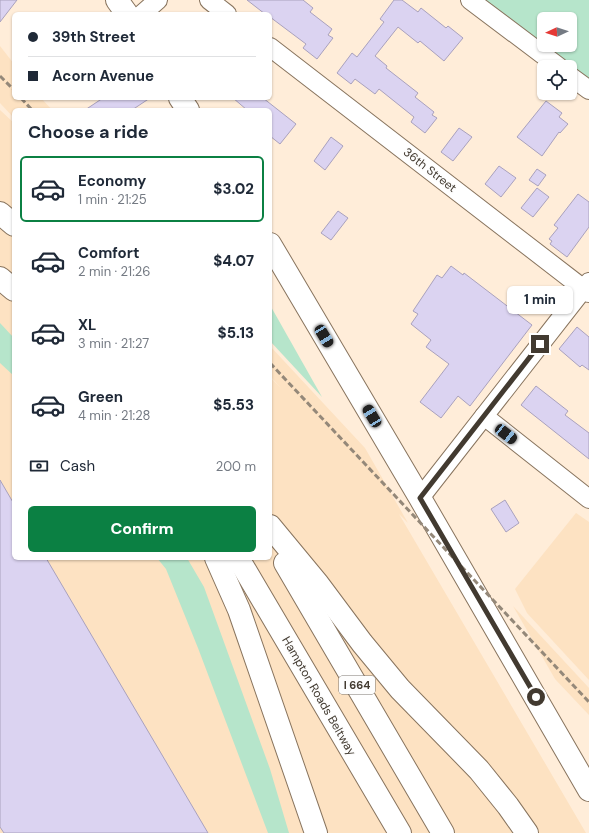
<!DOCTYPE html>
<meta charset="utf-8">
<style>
:root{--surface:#fff;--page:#f2f2f3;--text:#1f2937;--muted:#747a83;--line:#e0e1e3;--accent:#0b8043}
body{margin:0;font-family:"DM Sans",sans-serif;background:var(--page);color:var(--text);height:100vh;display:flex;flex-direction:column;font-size:15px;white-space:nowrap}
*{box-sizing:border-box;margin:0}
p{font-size:13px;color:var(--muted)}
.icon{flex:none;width:22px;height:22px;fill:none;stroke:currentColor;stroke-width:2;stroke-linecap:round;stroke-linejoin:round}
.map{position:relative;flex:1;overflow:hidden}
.side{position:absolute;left:12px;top:108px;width:260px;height:452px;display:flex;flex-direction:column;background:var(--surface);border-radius:6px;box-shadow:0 1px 3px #0004}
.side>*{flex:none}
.banner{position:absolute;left:12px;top:12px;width:260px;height:88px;border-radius:6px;box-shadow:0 1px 3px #0004;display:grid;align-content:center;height:88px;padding:0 16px;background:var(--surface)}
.needle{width:26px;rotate:266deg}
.buttons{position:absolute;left:537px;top:12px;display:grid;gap:8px}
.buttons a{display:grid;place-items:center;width:40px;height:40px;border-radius:6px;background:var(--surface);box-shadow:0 1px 3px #0004;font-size:20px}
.end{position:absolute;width:18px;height:18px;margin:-9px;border:5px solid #423a30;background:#fff;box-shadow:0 0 0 2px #fff}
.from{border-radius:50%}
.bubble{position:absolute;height:28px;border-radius:6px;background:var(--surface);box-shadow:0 1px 3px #0004;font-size:13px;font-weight:800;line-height:28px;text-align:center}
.car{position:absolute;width:12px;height:24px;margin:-12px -6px;border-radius:5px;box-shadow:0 0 3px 1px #0007;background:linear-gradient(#222 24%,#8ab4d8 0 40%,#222 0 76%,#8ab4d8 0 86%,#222 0)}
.banner b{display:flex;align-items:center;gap:14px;height:38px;font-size:15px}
.banner b+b{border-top:1px solid var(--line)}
.banner i{width:10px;height:10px;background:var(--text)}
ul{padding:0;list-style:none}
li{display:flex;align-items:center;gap:12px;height:66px;margin:0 8px 6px;padding:0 8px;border:2px solid transparent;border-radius:6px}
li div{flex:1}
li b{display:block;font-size:15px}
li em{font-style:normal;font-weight:800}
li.selected{border-color:var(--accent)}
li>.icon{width:36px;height:36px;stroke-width:1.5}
h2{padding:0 16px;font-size:18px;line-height:48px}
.pay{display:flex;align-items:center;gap:10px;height:44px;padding:0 16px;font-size:15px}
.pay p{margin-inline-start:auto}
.primary-button{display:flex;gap:8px;margin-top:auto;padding:8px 16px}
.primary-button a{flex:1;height:46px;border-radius:6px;background:var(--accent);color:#fff;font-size:16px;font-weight:800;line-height:46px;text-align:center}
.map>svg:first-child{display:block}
</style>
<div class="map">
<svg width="589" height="833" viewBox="0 0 589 833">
<rect width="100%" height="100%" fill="#ffedd9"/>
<g fill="#fde2c2">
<polygon points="0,46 14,64 14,98 41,98 52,110 14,110 14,118 0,103"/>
<polygon points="0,110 14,123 14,558 270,558 270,377 281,388 270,376 270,346 365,448 408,523 399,514 586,833 0,833"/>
<polygon points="576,513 589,522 589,680 527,613 515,589"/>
<polygon points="513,606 589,688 589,715 555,679"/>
</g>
<g fill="#b6e5cb" fill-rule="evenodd">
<path d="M 484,0 L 589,0 L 589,80 ZM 544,19 L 570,19 L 570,45 L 544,45 Z"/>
<polygon points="270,305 322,397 270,341"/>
<polygon points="0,323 14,338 14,376 0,363"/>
<polygon points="157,558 187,558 204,587 270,769 289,833 268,833 198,648 166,569"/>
</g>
<g fill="#dbd3f1" stroke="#a9a1bd">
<polygon points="0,0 17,0 0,22"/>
<polygon points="247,0 303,0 313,8 310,12 332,29 328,35 333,38 317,59 303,48 306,44 270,17 270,14 265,14"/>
<polygon points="394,0 402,0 418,12 421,8 446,28 448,26 463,38 444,61 420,41 418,43 398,27 375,56 387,66 386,68 418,93 415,97 434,112 432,115 437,118 425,133 411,122 414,117 379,89 375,94 355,79 351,84 337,73 352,53 357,57 384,22 380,19"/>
<polygon points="103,98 150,98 132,110 85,110"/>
<polygon points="233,98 263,98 296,124 280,144 270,136 270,110 247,110"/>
<polygon points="546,101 562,113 559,117 568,124 560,133 559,132 542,156 517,137"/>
<polygon points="459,128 472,137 453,161 441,152"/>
<polygon points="331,137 343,146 325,170 314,161"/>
<polygon points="499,166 516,178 501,197 485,184"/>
<polygon points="537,169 546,175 538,186 529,180"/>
<polygon points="537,188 549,197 533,217 521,208"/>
<polygon points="578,194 589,202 589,227 567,257 550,244 552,241 549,239 558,228 554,225"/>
<polygon points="338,211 348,218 331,240 321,233"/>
<polygon points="451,266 463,275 464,273 532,325 470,406 458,396 441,418 420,402 449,364 426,347 431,340 411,324 418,314 413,311 437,275 442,278"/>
<polygon points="577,327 589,337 589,370 582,365 580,367 559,349"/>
<polygon points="536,386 568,411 565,415 589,433 589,459 521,405"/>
<polygon points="0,480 14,504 14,558 46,558 208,833 4,833 0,827"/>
<polygon points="505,500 519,523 506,532 491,509"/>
</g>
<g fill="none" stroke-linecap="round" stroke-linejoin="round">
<defs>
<g id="minor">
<polyline points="209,0 227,14"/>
<polyline points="470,0 559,67"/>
<polyline points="142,14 158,0"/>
<polyline points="270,47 589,293"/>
<polyline points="570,76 589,90"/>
<polyline points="484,416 589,499"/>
<polyline points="420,498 589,282"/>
</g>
<g id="major">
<polyline points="117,0 127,14"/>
<polyline points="180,98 188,110"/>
<polyline points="270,244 420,498 589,790"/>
</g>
<g id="highway">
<polyline points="0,213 14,225"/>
<polyline points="0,278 14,290"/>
<polyline points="270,526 318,584 362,643 400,689 479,770 508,806 527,833"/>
<polyline points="216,558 239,610 316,833"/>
<polyline points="238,558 400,833"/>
<polyline points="285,563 443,833"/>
</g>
</defs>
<use href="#minor" stroke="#88745e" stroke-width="20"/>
<use href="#major" stroke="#88745e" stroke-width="24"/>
<use href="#highway" stroke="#88745e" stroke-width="24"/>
<use href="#minor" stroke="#fff" stroke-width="18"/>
<use href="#major" stroke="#fff" stroke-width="22"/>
<use href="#highway" stroke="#fff" stroke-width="22"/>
<g stroke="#948879" stroke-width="3" stroke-dasharray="6 3" stroke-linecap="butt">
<polyline points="0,76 14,90"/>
<polyline points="21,98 32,110"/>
<polyline points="270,363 589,702"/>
</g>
</g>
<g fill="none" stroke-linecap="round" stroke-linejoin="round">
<polyline stroke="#423a30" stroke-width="5" points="536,697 420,498 540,344"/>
</g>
<g text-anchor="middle" stroke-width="3" stroke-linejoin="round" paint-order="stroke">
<rect fill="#fdfdfd" stroke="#7a746e" stroke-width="1" x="339" y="676" width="36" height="18" rx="3"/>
<g font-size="11" font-weight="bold" fill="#423a30">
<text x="357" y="689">I 664</text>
</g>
<g font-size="12" fill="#423a30" stroke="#fdfdfd">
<text transform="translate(430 170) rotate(38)" y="4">36th Street</text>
<text transform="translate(319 696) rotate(60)" y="4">Hampton Roads Beltway</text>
</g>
</g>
</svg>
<div class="buttons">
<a><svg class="needle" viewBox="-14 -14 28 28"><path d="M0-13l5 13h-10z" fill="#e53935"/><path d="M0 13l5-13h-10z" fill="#747a83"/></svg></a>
<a><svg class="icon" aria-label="locate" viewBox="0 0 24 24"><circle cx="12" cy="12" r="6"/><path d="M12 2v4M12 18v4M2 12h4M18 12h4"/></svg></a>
</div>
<i class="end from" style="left:536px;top:697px"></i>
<i class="end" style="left:540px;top:344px"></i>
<div class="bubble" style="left:507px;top:286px;width:66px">1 min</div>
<i class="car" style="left:324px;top:336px;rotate:149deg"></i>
<i class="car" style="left:372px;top:416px;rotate:329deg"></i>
<i class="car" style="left:506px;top:434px;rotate:128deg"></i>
<div class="banner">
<b><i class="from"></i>39th Street</b>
<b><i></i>Acorn Avenue</b>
</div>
<section class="side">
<h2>Choose a ride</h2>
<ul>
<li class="selected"><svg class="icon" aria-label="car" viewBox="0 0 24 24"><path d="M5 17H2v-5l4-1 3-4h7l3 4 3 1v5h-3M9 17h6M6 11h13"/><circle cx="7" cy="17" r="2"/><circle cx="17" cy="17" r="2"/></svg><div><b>Economy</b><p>1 min · 21:25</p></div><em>$3.02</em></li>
<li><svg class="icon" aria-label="car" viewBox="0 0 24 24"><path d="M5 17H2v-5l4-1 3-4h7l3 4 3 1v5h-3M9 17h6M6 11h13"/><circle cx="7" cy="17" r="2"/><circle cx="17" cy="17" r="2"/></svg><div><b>Comfort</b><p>2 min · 21:26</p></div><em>$4.07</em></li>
<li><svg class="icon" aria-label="car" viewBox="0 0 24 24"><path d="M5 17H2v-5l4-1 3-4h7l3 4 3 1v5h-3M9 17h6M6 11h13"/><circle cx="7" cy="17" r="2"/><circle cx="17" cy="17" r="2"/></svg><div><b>XL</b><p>3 min · 21:27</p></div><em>$5.13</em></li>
<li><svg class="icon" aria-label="car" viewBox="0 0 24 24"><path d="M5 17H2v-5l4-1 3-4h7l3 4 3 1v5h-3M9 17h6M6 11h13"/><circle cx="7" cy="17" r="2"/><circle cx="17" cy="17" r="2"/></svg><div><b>Green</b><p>4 min · 21:28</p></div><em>$5.53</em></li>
</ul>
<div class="pay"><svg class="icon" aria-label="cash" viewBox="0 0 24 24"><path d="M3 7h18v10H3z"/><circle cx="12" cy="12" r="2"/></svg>Cash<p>200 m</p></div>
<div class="primary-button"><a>Confirm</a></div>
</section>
</div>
